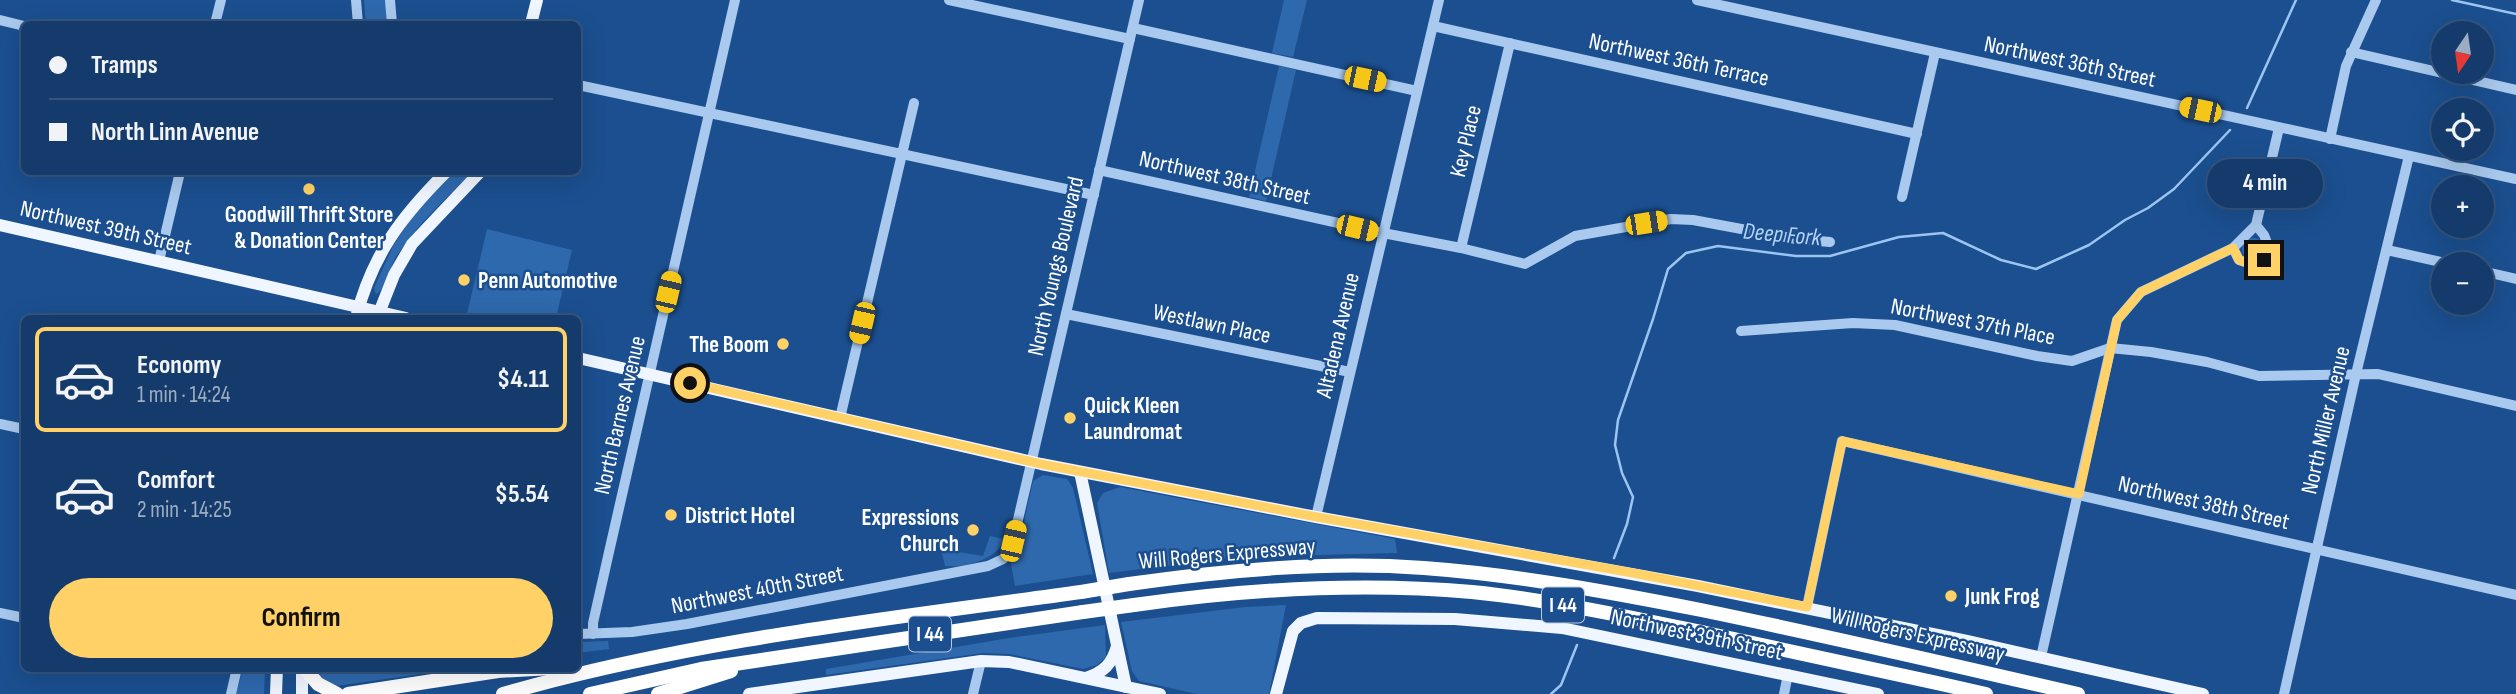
<!DOCTYPE html>
<meta charset="utf-8">
<style>
:root{--surface:#143b6b;--page:#214673;--text:#f1f3f6;--muted:#9dadc1;--line:#33557e;--accent:#ffd166}
body{margin:0;font-family:"Sofia Sans Condensed",sans-serif;background:var(--page);color:var(--text);height:100vh;display:flex;flex-direction:column;font-size:26px;white-space:nowrap}
*{box-sizing:border-box;margin:0}
p{font-size:23px;color:var(--muted)}
.icon{flex:none;width:38px;height:38px;fill:none;stroke:currentColor;stroke-width:2;stroke-linecap:round;stroke-linejoin:round}
.map{position:relative;flex:1;overflow:hidden}
.drawer{position:absolute;left:21px;top:315px;width:560px;height:357px;display:flex;flex-direction:column;background:var(--surface);border-radius:10px;box-shadow:0 7px 28px #0002,0 0 0 2px var(--line)}
.drawer>*{flex:none}
.hud{position:absolute;left:21px;top:21px;width:560px;height:154px;border-radius:10px;box-shadow:0 7px 28px #0002,0 0 0 2px var(--line);display:grid;align-content:center;height:154px;padding:0 28px;background:var(--surface)}
.needle{width:46px;rotate:193deg}
.buttons{position:absolute;left:2431px;top:21px;display:grid;gap:14px}
.buttons a{display:grid;place-items:center;width:63px;height:63px;border-radius:50%;background:var(--surface);box-shadow:0 7px 28px #0002,0 0 0 2px var(--line);font-size:35px}
.end{position:absolute;width:32px;height:32px;margin:-16px;border:9px solid #ffd166;background:#111;box-shadow:0 0 0 4px #111}
.from{border-radius:50%}
.bubble{position:absolute;height:49px;border-radius:24px;background:var(--surface);box-shadow:0 7px 28px #0002,0 0 0 2px var(--line);font-size:23px;font-weight:700;line-height:49px;text-align:center}
.car{position:absolute;width:21px;height:42px;margin:-21px -10px;border-radius:9px;box-shadow:0 0 5px 2px #0007;background:linear-gradient(#f5c518 24%,#345 0 40%,#f5c518 0 76%,#345 0 86%,#f5c518 0)}
.hud b{display:flex;align-items:center;gap:24px;height:66px;font-size:26px}
.hud b+b{border-top:2px solid var(--line)}
.hud i{width:18px;height:18px;background:var(--text)}
ul{padding:12px 0 0;list-style:none}
li{display:flex;align-items:center;gap:21px;height:105px;margin:0 14px 10px;padding:0 14px;border:4px solid transparent;border-radius:10px}
li div{flex:1}
li b{display:block;font-size:26px}
li em{font-style:normal;font-weight:700}
li.selected{border-color:var(--accent)}
li>.icon{width:63px;height:63px;stroke-width:1.5}
.action{display:flex;gap:14px;margin-top:auto;padding:14px 28px}
.action a{flex:1;height:80px;border-radius:42px;background:var(--accent);color:#111;font-size:28px;font-weight:700;line-height:80px;text-align:center}
.map>svg:first-child{display:block}
</style>
<div class="map">
<svg width="2516" height="694" viewBox="0 0 2516 694">
<rect width="100%" height="100%" fill="#1b4f8f"/>
<g fill="#2e69ad">
<polygon points="364,0 386,0 388,24 366,24"/>
<polygon points="1284,0 1307,0 1293,57 1272,53"/>
<polygon points="1279,66 1296,70 1266,201 1249,197"/>
<path d="M 453,172 L 472,172 C 446,199 416,225 396,257 C 390,267 386,290 376,294 L 374,288 L 393,246 L 422,203 Z"/>
<polygon points="487,229 572,250 556,318 488,318 467,314"/>
<circle cx="2253" cy="249" r="11"/>
<polygon points="1043,475 1067,479 1073,488 1093,574 1015,586 1011,564 1017,553 1033,481"/>
<polygon points="1120,487 1395,539 1397,553 1237,557 1109,573 1097,503 1103,493"/>
<path d="M 990,536 L 1004,539 C 998,560 964,568 945,566 L 941,549 L 983,556 Z"/>
<polygon points="1286,605 1269,694 1197,694 1139,681 1132,671 1121,622 1245,607"/>
<polygon points="1105,625 1106,657 1097,665 1083,669 1009,654 983,653 826,675 826,669 1009,638"/>
<polygon points="608,641 609,649 578,653 578,642"/>
<polygon points="243,669 265,669 264,694 236,694"/>
<polygon points="313,669 456,669 336,686 322,681"/>
</g>
<g fill="none" stroke-linecap="round" stroke-linejoin="round">
<g stroke="#9cc4f0" stroke-width="2.5">
<polyline points="2452,0 2516,14"/>
<polyline points="2247,108 2296,0"/>
<polyline points="1614,558 1627,524 1633,497 1622,473 1615,445 1618,420 1653,319 1668,269 1686,253 1718,246 1796,256 1830,256 1899,237 1943,233 2001,260 2036,269 2089,245 2125,220 2148,208 2174,189 2230,130"/>
<polyline points="1551,694 1561,685 1577,645"/>
</g>
<g stroke="#a9c9ee" stroke-width="10">
<polyline points="356,0 358,24"/>
<polyline points="390,0 392,24"/>
<polyline points="949,0 1130,39"/>
<polyline points="1697,0 2516,179"/>
<polyline points="0,20 24,26"/>
<polyline points="215,24 221,0"/>
<polyline points="1433,26 1917,134"/>
<polyline points="1133,28 1417,91"/>
<polyline points="2351,52 2516,90"/>
<polyline points="578,85 1094,195"/>
<polyline points="2330,139 2346,66 2376,0"/>
<polyline points="1099,170 1383,233 1461,248 1525,264 1575,236 1671,219 1693,220 1796,239 1830,242"/>
<polyline points="1902,197 1935,53"/>
<polyline points="1461,248 1510,43"/>
<polyline points="2233,248 2239,260 2251,264 2264,260 2269,248 2264,235 2256,225"/>
<polyline points="2387,250 2450,264"/>
<polyline points="159,261 180,172"/>
<polyline points="2482,271 2516,279"/>
<polyline points="1066,314 1350,372"/>
<polyline points="1741,331 1853,323 1895,325 2037,356 2072,361 2110,348 2151,352 2207,362 2259,376 2378,374 2516,406"/>
<polyline points="840,418 914,103"/>
<polyline points="0,424 24,429"/>
<polyline points="1316,517 1439,0"/>
<polyline points="1807,607 1842,441 2516,595"/>
<polyline points="0,613 24,618"/>
<polyline points="578,634 632,632 687,624 988,566 1003,559 1008,554 1013,541 1139,0"/>
<polyline points="593,634 593,623 609,552 735,0"/>
<polyline points="2041,657 2117,320 2141,292 2233,248 2256,225 2279,128"/>
<polyline points="231,694 237,668"/>
<polyline points="973,694 981,661"/>
<polyline points="1784,694 1788,674"/>
<polyline points="2284,694 2356,374 2409,156"/>
</g>
<g stroke="#f0f6ff" stroke-width="12">
<polyline points="531,24 537,0"/>
<polyline points="0,225 406,318"/>
<path d="M 356,318 C 372,255 401,217 446,172"/>
<polyline points="377,318 394,275 412,244 480,172"/>
<polyline points="578,358 1041,464 1316,517 1698,586 1967,641 2203,694"/>
<polyline points="1080,472 1126,687"/>
<path d="M 1086,678 C 1104,672 1112,664 1117,646"/>
<polyline points="276,694 277,668"/>
<polyline points="302,694 302,668"/>
<polyline points="749,694 981,661 1009,662 1160,694"/>
<polyline points="1276,694 1293,631 1301,623 1317,618 1455,619 1562,628 1878,694"/>
</g>
<g stroke="#fff" stroke-width="14">
<path d="M 1129,584 C 1227,570 1325,561 1424,568 C 1518,575 1609,592 1701,610 C 1827,636 1953,665 2078,694"/>
<path d="M 1134,605 C 1246,589 1358,582 1472,592 C 1551,600 1629,617 1706,633 C 1800,653 1893,673 1986,694"/>
<polyline points="304,668 318,684 337,694"/>
<polyline points="348,694 498,671 552,668"/>
<path d="M 503,694 C 692,640 887,619 1081,592"/>
<polyline points="590,694 701,669 1083,612"/>
<polyline points="658,694 731,671"/>
</g>
<g stroke="#fff" stroke-width="14">
<polyline points="1081,592 1129,584"/>
<polyline points="1083,612 1134,605"/>
</g>
</g>
<g fill="none" stroke-linecap="round" stroke-linejoin="round">
<polyline stroke="#ffd166" stroke-width="9" points="690,383 1041,464 1317,517 1633,573 1807,607 1842,441 2079,494 2117,320 2141,292 2233,248 2239,260 2251,264 2264,260"/>
</g>
<g fill="#ffd166" stroke="#1b4f8f" stroke-width="2.5">
<circle cx="309" cy="189" r="7"/>
<circle cx="464" cy="280" r="7"/>
<circle cx="783" cy="344" r="7"/>
<circle cx="1070" cy="418" r="7"/>
<circle cx="671" cy="515" r="7"/>
<circle cx="973" cy="530" r="7"/>
<circle cx="1951" cy="596" r="7"/>
</g>
<g text-anchor="middle" stroke-width="5" stroke-linejoin="round" paint-order="stroke">
<g fill="#1b4f8f" stroke="#bbcadd" stroke-width="2">
<rect x="1542" y="587.5" width="42" height="35" rx="5"/>
<rect x="909" y="616.5" width="42" height="35" rx="5"/>
</g>
<g font-size="21" font-weight="bold" fill="#fff">
<text x="1563" y="612">I 44</text>
<text x="930" y="641">I 44</text>
</g>
<g font-size="23" fill="#fff" stroke="#1b4f8f">
<text transform="translate(1679 59) rotate(12)" y="8">Northwest 36th Terrace</text>
<text transform="translate(2070 61) rotate(12)" y="8">Northwest 36th Street</text>
<text transform="translate(1465 141) rotate(-77)" y="8">Key Place</text>
<text transform="translate(1225 177) rotate(13)" y="8">Northwest 38th Street</text>
<text transform="translate(106 227) rotate(13)" y="8">Northwest 39th Street</text>
<text transform="translate(1055 266) rotate(-77)" y="8">North Youngs Boulevard</text>
<text transform="translate(1973 321) rotate(11)" y="8">Northwest 37th Place</text>
<text transform="translate(1212 323) rotate(12)" y="8">Westlawn Place</text>
<text transform="translate(1337 335) rotate(-77)" y="8">Altadena Avenue</text>
<text transform="translate(619 415) rotate(-77)" y="8">North Barnes Avenue</text>
<text transform="translate(2325 420) rotate(-77)" y="8">North Miller Avenue</text>
<text transform="translate(2204 502) rotate(13)" y="8">Northwest 38th Street</text>
<text transform="translate(1227 553) rotate(-5)" y="8">Will Rogers Expressway</text>
<text transform="translate(757 589) rotate(-11)" y="8">Northwest 40th Street</text>
<text transform="translate(1697 634) rotate(12)" y="8">Northwest 39th Street</text>
<text transform="translate(1918 634) rotate(13)" y="8">Will Rogers Expressway</text>
</g>
<g font-size="23" font-weight="bold" fill="#fff" stroke="#1b4f8f" text-anchor="start">
<text x="309" y="222" text-anchor="middle">Goodwill Thrift Store<tspan x="309" dy="26">&amp; Donation Center</tspan></text>
<text x="478" y="288">Penn Automotive</text>
<text x="769" y="352" text-anchor="end">The Boom</text>
<text x="1084" y="413">Quick Kleen<tspan x="1084" dy="26">Laundromat</tspan></text>
<text x="685" y="523">District Hotel</text>
<text x="959" y="525" text-anchor="end">Expressions<tspan x="959" dy="26">Church</tspan></text>
<text x="1965" y="604">Junk Frog</text>
</g>
<g font-size="24" font-style="italic" fill="#b5d3f5" stroke="#1b4f8f">
<text transform="translate(1782 234) rotate(5)" y="8">Deep Fork</text>
</g>
</g>
</svg>
<div class="buttons">
<a><svg class="needle" viewBox="-14 -14 28 28"><path d="M0-13l5 13h-10z" fill="#e53935"/><path d="M0 13l5-13h-10z" fill="#9dadc1"/></svg></a>
<a><svg class="icon" aria-label="locate" viewBox="0 0 24 24"><circle cx="12" cy="12" r="6"/><path d="M12 2v4M12 18v4M2 12h4M18 12h4"/></svg></a>
<a>+</a>
<a>−</a>
</div>
<i class="end from" style="left:690px;top:383px"></i>
<i class="end" style="left:2264px;top:260px"></i>
<div class="bubble" style="left:2207px;top:159px;width:116px">4 min</div>
<i class="car" style="left:1365px;top:79px;rotate:102deg"></i>
<i class="car" style="left:2200px;top:110px;rotate:282deg"></i>
<i class="car" style="left:1646px;top:223px;rotate:81deg"></i>
<i class="car" style="left:1357px;top:228px;rotate:103deg"></i>
<i class="car" style="left:668px;top:292px;rotate:13deg"></i>
<i class="car" style="left:862px;top:323px;rotate:193deg"></i>
<i class="car" style="left:1013px;top:541px;rotate:13deg"></i>
<div class="hud">
<b><i class="from"></i>Tramps</b>
<b><i></i>North Linn Avenue</b>
</div>
<section class="drawer">
<ul>
<li class="selected"><svg class="icon" aria-label="car" viewBox="0 0 24 24"><path d="M5 17H2v-5l4-1 3-4h7l3 4 3 1v5h-3M9 17h6M6 11h13"/><circle cx="7" cy="17" r="2"/><circle cx="17" cy="17" r="2"/></svg><div><b>Economy</b><p>1 min · 14:24</p></div><em>$4.11</em></li>
<li><svg class="icon" aria-label="car" viewBox="0 0 24 24"><path d="M5 17H2v-5l4-1 3-4h7l3 4 3 1v5h-3M9 17h6M6 11h13"/><circle cx="7" cy="17" r="2"/><circle cx="17" cy="17" r="2"/></svg><div><b>Comfort</b><p>2 min · 14:25</p></div><em>$5.54</em></li>
</ul>
<div class="action"><a>Confirm</a></div>
</section>
</div>
